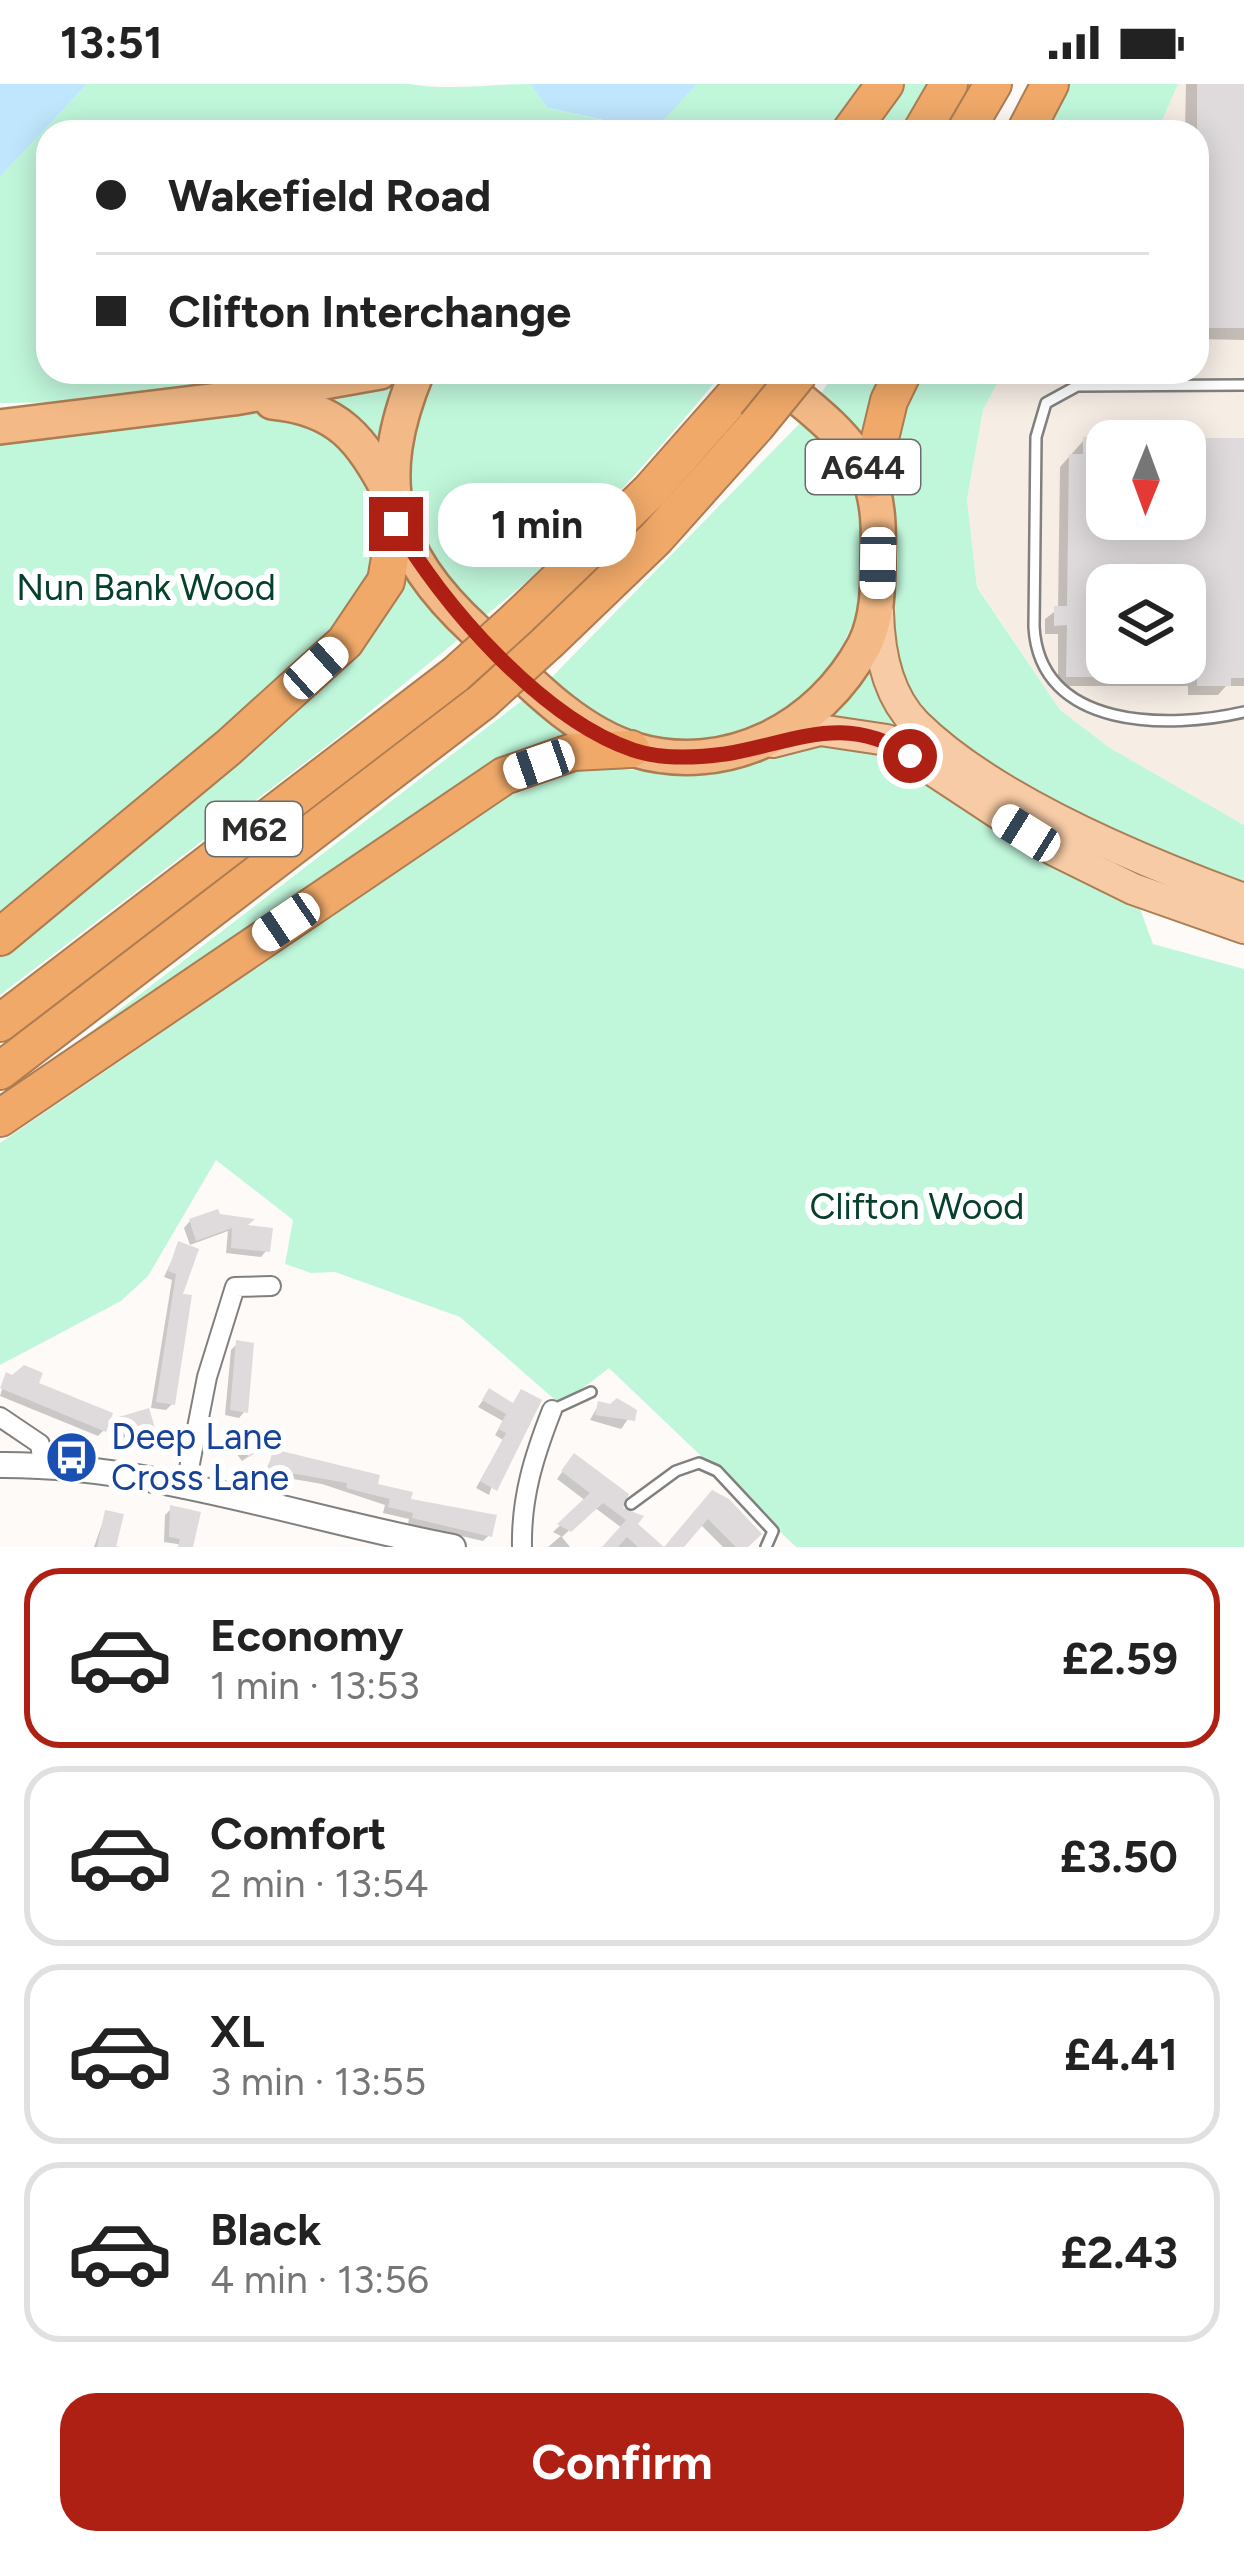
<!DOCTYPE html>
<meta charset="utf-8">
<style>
:root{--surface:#fff;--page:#f6f6f6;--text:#222;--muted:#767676;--line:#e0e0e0;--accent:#af2014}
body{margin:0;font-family:Figtree,sans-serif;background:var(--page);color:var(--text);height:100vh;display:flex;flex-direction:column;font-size:45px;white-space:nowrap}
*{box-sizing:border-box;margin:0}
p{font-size:39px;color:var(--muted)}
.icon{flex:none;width:66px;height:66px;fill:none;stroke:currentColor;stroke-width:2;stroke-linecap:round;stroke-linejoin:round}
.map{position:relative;height:1463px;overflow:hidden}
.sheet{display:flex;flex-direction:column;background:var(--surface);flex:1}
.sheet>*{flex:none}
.banner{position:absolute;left:36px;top:36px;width:1173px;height:264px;border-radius:36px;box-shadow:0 6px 30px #0003;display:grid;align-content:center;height:264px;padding:0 60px;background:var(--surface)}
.needle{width:78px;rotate:181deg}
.controls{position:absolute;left:1086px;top:336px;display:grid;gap:24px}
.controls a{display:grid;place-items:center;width:120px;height:120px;border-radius:24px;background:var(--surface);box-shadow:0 6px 30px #0003;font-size:60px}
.end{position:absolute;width:54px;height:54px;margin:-27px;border:15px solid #af2014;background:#fff;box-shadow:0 0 0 6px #fff}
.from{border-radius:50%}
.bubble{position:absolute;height:84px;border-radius:36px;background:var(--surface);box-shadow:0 6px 30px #0003;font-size:39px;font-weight:700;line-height:84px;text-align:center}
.car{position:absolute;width:36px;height:72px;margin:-36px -18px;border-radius:15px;box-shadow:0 0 9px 3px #0007;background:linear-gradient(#fff 24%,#345 0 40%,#fff 0 76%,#345 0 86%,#fff 0)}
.banner b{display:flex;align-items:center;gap:42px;height:114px;font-size:45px}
.banner b+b{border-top:3px solid var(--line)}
.banner i{width:30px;height:30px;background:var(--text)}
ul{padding:21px 0 0;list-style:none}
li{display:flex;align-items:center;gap:36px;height:180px;margin:0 24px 18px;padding:0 36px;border:6px solid var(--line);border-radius:36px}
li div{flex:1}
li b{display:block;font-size:45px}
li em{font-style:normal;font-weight:700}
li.current{border-color:var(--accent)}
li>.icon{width:108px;height:108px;stroke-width:1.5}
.primary-button{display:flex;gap:24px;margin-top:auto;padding:24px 60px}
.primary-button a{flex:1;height:138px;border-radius:36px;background:var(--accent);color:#fff;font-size:48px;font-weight:700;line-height:138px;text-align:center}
.status{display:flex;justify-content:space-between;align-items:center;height:84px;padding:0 60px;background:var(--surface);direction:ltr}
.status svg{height:33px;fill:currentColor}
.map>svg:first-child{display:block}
</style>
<div class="status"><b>13:51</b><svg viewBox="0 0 49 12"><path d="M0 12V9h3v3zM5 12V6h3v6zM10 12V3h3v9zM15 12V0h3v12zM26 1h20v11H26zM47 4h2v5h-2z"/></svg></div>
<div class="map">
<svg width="1244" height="1463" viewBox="0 0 1244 1463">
<rect width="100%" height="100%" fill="#fdfaf8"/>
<path fill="#f6ede5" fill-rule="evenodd" d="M 1178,0 L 1244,0 L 1244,741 L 1110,664 L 1060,626 L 977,502 L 967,415 L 983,326 L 1003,288 L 1197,288 L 1197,48 L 1157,48 ZM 1107,357 L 1185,357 L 1185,435 L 1107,435 ZM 1107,501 L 1185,501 L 1185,579 L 1107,579 Z"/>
<g fill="#c0f7db">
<path d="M 87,0 L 410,0 C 450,7 489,0 530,0 L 548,24 L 655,48 L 48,48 L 48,288 L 319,288 L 93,318 L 0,319 L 0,93 Z"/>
<polygon points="697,0 865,0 829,48 658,48 657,42"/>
<polygon points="899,0 927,0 899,48 863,48"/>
<polygon points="1069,0 1178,0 1157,48 1044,48"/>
<path d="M 440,288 L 723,288 C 649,379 570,467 477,538 C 411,465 379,376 440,288 Z"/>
<polygon points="836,288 891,288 867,372 817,315"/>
<path d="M 912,288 L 1003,288 L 983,326 L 967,415 L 977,503 L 1060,626 L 1110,664 L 1244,741 L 1244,798 C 1156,765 942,681 904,593 C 887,552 896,517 898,476 C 900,446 887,415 885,385 C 883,356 903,316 912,288 Z"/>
<polygon points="396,296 376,356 315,311"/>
<polygon points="257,328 278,330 339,355 362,383 375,447 366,514 278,599 0,833 0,357"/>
<path d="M 800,339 C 951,460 819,704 635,649 C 604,640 576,615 549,596 Z"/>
<polygon points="400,480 460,554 340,652 0,911 0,866"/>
<polygon points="868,575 911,659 858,635 822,632"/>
<polygon points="528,612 588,658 53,977"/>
<polygon points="809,659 847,660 894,673 1138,819 1153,860 1244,885 1244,1463 796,1463 609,1284 561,1321 460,1233 335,1188 311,1189 285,1180 293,1136 216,1076 148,1192 121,1217 0,1281 0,1059 507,713 593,682 682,691 730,686"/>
</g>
<g fill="#bfe6fc">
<polygon points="0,0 87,0 0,93"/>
<polygon points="530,0 697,0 658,42 658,48 548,24"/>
</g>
<g fill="#0003" fill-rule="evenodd">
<polygon points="1186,0 1244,0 1244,256 1197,255 1197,48 1185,48"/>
<path d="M 1084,356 L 1244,357 L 1244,602 L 1226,602 L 1218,611 L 1188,611 L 1188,602 L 1058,602 L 1058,550 L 1045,550 L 1045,535 L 1058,525 L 1060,383 ZM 1107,357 L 1185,357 L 1185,435 L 1107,435 ZM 1107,501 L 1185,501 L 1185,579 L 1107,579 Z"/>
<polygon points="190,1137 243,1144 267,1166 261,1173 226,1169 228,1147 190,1161 184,1144"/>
<polygon points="179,1161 172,1320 166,1326 151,1324 172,1196 164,1193"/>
<polygon points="237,1260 245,1327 239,1334 225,1331 231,1266"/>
<polygon points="6,1292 35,1300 104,1346 98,1352 0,1312"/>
<polygon points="489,1308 512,1322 522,1308 489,1411 476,1404 503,1356 495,1351 503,1337 478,1323"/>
<polygon points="599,1320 633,1328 621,1345 590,1336"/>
<polygon points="121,1335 151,1343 119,1356 115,1342"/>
<polygon points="242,1363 263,1363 242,1377 236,1369"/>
<polygon points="274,1369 375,1402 489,1451 483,1457 408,1440 409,1435 383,1429 385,1421 322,1400 264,1390"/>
<polygon points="568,1380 619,1426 659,1463 605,1463 622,1444 594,1423 562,1453 570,1463 548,1463 561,1452 553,1448 586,1417 557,1395"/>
<polygon points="705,1417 744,1463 723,1463 700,1440"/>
<polygon points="171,1425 191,1462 196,1463 164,1458 165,1431"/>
<polygon points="106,1429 114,1462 120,1463 94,1463"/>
</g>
<g fill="#dfdbdc" fill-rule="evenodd">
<rect x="1197" y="0" width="47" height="244"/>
<path d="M 1083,353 L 1107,353 L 1107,435 L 1185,435 L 1185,354 L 1244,354 L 1244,594 L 1231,594 L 1231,602 L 1197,602 L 1197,593 L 1066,593 L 1067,541 L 1054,542 L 1054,522 L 1067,522 L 1069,370 L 1083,370 ZM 1107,501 L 1185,501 L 1185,579 L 1107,579 Z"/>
<polygon points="218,1125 220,1130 255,1135 248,1141 273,1144 270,1168 231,1164 232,1144 196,1157 189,1135"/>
<polygon points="178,1157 199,1165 183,1210 192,1211 175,1321 156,1318 176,1190 168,1187"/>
<polygon points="236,1256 254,1259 248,1329 230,1326"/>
<polygon points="24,1281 43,1289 39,1299 113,1329 106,1348 0,1304 6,1288 12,1291"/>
<polygon points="489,1304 513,1319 521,1305 542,1316 497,1407 480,1397 506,1349 498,1345 506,1330 482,1316"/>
<polygon points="617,1314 637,1326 635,1337 595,1331 598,1317 610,1320"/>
<polygon points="149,1324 155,1344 125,1352 119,1333"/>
<polygon points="264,1345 273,1358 249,1373 240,1360"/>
<polygon points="273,1365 380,1391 378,1400 413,1408 411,1415 497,1431 492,1453 412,1434 413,1429 388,1423 390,1415 346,1404 347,1399 268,1385"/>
<polygon points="574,1369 629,1410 623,1424 644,1432 638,1440 664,1463 638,1463 627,1453 618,1463 602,1463 626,1436 603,1419 571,1448 557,1440 590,1409 561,1387"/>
<polygon points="712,1406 729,1415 762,1450 748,1463 736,1463 708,1435 684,1463 664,1463"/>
<polygon points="170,1421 201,1428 193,1463 178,1463 180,1455 169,1453"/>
<polygon points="105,1426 124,1430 116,1463 97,1463"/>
</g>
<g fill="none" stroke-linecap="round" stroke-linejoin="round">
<defs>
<g id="service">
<path d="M 1244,301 L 1077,302 L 1046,319 L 1036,353 L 1034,543 C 1040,647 1171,645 1244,628"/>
<polyline points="552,1326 591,1308"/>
<polyline points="631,1420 676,1387 699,1379 717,1387 773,1447 766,1463"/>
</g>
<g id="minor">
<polyline points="0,1333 40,1360 43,1381"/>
<polyline points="185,1405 207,1293 235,1203 271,1202"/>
<path d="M 522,1463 C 521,1413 534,1372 552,1326"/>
</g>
<path id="tertiary" d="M 0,1381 C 152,1380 304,1435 453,1463"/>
<g id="primary">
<path d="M 878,528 C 879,567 887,611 916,640 C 993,716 1143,778 1244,815"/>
<polyline points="773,658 820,646 887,656 1054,766 1133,805 1244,844"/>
</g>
<g id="trunk">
<path d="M 417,288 C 372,397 389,467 476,547 C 522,590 573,648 635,666 C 727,693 820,644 864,562 C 878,535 878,502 878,473 C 879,447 879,417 868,392 C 849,350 802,317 767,289"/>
<path d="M 272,318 C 338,324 363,356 391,412"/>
<polyline points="0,343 234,314 380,288"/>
</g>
<g id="motorway">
<polyline points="850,48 885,0"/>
<polyline points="921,48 949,0"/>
<polyline points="965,48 993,0"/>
<polyline points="1025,48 1050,0"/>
<polyline points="870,396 889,317 903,288"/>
<polyline points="517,535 650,407 755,288"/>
<polyline points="549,557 656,454 756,342"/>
<polyline points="0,853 229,663 345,558 386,497 396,439"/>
<polyline points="0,939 455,591"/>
<polyline points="0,987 483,617"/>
<polyline points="0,1034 504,692 573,668 631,665"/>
</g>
</defs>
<use href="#service" stroke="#82807e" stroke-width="14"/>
<use href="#minor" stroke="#82807e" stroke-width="22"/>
<use href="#tertiary" stroke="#82807e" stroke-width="28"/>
<use href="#primary" stroke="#ac7d53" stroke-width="34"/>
<use href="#trunk" stroke="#ac7d53" stroke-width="38"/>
<use href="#motorway" stroke="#ac7d53" stroke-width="40"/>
<use href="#service" stroke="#fff" stroke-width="9"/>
<use href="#minor" stroke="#fff" stroke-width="18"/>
<use href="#tertiary" stroke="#fff" stroke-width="24"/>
<use href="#primary" stroke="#f6cba5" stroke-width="30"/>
<use href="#trunk" stroke="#f3ba87" stroke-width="33"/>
<use href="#motorway" stroke="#f0a969" stroke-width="36"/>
<defs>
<g id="motorway-bridge">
<polyline points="756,342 800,288"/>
<polyline points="455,591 517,535"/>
<polyline points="483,617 549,557"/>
</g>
</defs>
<use href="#motorway-bridge" stroke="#ac7d53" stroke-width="40" stroke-linecap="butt"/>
<use href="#motorway-bridge" stroke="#f0a969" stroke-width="36"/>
</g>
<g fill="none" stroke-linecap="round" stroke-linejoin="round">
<path stroke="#af2014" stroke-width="15" d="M 396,440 C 441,520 542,635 633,666 C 660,675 696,674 725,670 C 793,659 846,627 910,672"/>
</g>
<defs>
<symbol id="bus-disc" viewBox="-11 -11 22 22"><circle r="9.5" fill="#1a4fb4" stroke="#fff"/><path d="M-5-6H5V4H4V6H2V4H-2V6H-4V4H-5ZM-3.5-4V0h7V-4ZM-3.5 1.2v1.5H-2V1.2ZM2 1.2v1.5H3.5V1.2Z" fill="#fff"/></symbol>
</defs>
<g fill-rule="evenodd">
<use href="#bus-disc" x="42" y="1344" width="59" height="59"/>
</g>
<g text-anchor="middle" stroke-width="12" stroke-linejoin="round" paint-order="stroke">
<g fill="#fff" stroke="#6c6b6b" stroke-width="3">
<rect x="806" y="356" width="114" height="54" rx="9"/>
<rect x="206" y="718" width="96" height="54" rx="9"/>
</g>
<g font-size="33" font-weight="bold" fill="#2d2c2b">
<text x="863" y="395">A644</text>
<text x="254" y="757">M62</text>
</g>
<g font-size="36" fill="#06412b" stroke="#fff">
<text x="146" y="516">Nun Bank Wood</text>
<text x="917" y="1135">Clifton Wood</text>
</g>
<g font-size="36" fill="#164399" stroke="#fff" text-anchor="start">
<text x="111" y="1365">Deep Lane<tspan x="111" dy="41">Cross Lane</tspan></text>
</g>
</g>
</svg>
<div class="controls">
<a><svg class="needle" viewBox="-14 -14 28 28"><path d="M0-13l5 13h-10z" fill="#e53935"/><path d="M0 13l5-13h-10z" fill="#767676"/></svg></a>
<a><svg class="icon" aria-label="layers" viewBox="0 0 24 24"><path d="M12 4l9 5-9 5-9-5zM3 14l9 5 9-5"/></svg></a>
</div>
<i class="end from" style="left:910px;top:672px"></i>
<i class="end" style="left:396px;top:440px"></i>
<div class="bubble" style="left:438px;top:399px;width:198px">1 min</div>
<i class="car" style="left:878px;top:479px;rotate:181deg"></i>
<i class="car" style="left:316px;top:584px;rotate:48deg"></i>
<i class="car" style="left:539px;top:680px;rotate:251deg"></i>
<i class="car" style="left:1026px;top:749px;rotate:302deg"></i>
<i class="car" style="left:286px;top:838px;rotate:236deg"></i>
<div class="banner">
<b><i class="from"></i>Wakefield Road</b>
<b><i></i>Clifton Interchange</b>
</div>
</div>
<section class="sheet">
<ul>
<li class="current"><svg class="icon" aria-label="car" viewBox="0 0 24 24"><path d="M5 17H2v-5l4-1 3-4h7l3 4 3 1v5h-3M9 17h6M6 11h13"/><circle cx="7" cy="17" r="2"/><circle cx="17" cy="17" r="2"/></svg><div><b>Economy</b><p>1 min · 13:53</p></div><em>£2.59</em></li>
<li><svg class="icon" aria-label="car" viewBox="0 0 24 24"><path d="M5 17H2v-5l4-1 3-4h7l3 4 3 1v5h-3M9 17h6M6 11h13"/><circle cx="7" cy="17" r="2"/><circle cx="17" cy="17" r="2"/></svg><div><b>Comfort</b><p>2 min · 13:54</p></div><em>£3.50</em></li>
<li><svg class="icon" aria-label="car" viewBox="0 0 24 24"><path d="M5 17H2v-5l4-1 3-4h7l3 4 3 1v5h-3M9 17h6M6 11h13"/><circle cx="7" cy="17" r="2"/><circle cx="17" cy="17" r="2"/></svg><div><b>XL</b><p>3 min · 13:55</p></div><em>£4.41</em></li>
<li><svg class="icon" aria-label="car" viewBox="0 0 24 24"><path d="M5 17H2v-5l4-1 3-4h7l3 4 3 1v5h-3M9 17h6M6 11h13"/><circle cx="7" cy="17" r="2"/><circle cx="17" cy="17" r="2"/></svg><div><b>Black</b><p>4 min · 13:56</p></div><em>£2.43</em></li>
</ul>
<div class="primary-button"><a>Confirm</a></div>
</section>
